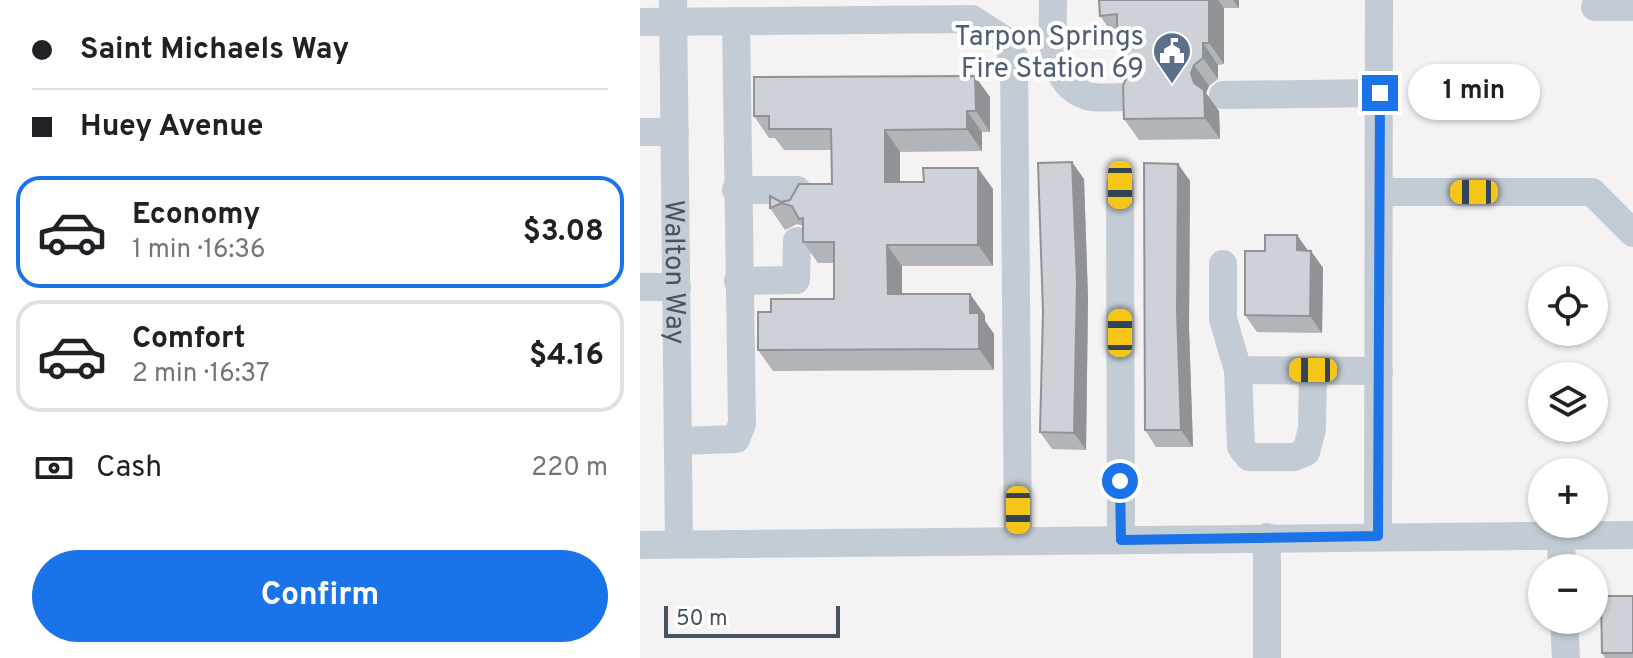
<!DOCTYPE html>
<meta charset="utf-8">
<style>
:root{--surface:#fff;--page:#f6f6f6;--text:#202124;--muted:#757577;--line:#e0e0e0;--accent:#1a73e8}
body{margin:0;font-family:Overpass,sans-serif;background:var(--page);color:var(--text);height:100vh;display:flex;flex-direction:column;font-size:30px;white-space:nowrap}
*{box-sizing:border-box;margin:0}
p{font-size:26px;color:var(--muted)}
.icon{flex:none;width:44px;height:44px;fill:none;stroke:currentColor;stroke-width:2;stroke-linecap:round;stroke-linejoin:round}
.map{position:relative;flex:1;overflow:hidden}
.details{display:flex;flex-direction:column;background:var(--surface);width:640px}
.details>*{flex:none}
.banner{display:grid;align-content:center;height:176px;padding:0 32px;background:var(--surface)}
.controls{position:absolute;left:888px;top:266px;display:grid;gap:16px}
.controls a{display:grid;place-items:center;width:80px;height:80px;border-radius:50%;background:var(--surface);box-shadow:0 2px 6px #0004;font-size:40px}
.scale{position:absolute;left:24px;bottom:20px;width:176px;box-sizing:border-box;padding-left:8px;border:4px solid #495461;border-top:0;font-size:22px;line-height:28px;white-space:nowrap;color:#495461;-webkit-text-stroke:6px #fff;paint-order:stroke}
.end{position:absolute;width:36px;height:36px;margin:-18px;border:10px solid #1a73e8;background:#fff;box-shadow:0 0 0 4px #fff}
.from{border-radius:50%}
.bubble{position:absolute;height:56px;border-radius:28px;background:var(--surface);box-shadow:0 2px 6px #0004;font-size:26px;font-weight:700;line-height:56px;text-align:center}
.car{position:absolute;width:24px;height:48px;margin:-24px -12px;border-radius:10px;box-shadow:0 0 6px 2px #0007;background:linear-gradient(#f5c518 24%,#345 0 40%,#f5c518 0 76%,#345 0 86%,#f5c518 0)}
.banner b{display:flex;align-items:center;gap:28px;height:76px;font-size:30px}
.banner b+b{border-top:2px solid var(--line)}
.banner i{width:20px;height:20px;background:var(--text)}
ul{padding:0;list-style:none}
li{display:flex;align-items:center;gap:24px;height:112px;margin:0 16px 12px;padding:0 16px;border:4px solid var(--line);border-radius:24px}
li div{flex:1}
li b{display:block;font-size:30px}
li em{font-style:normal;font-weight:700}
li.on{border-color:var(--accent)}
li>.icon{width:72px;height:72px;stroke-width:1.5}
.pay{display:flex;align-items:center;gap:20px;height:88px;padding:0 32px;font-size:30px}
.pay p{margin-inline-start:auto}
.cta{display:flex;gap:16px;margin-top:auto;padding:16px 32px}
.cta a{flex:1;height:92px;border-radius:48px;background:var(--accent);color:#fff;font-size:32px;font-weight:700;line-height:92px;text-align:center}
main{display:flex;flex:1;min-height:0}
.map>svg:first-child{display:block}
</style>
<main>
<section class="details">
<div class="banner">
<b><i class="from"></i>Saint Michaels Way</b>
<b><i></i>Huey Avenue</b>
</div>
<ul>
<li class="on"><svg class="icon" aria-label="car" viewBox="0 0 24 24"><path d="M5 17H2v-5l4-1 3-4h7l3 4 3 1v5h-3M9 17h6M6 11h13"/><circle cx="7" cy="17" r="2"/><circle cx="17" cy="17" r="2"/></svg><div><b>Economy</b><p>1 min · 16:36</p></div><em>$3.08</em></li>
<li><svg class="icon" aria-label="car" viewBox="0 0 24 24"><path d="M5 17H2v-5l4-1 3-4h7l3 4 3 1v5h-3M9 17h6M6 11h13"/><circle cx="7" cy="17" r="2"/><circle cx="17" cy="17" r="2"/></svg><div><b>Comfort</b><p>2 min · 16:37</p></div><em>$4.16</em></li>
</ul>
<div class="pay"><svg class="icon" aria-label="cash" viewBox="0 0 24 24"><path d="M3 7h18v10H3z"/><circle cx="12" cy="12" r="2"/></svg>Cash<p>220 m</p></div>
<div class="cta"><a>Confirm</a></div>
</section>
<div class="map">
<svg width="993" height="658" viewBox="0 0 993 658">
<rect width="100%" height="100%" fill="#f4f2f2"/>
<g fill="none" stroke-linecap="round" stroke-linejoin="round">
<g stroke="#c3ccd4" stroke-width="28">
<path id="s1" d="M 33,0 L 39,544"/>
<path d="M 413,0 C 413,31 407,83 447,96 C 457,99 474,97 485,97"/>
<polyline points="955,7 993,7"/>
<polyline points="0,22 332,19 363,39 374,57 378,540"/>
<polyline points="583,95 740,93"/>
<polyline points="0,132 35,132"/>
<polyline points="480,185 481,540"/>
<polyline points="96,190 157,190 157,206"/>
<polyline points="740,192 952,192 993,233"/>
<polyline points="583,264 583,319 598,370 739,371"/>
<polyline points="98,281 156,280 157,241"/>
<polyline points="0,287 37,287"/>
<polyline points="598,370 601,447 609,457 654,457 666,452 672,429 673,370"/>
<polyline points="38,441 96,439 102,424 96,21"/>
<polyline points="921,535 922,568"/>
<polyline points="738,536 739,0"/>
<polyline points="627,537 627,658"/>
<polyline points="0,545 993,535"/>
<polyline points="924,620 926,658"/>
</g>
</g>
<g fill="#b1b4b9">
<polygon points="459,0 599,0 599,8 584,8 584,64 578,65 578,79 569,86 566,93 579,111 580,139 499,140 484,119 487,76 484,54 477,44 477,37 475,37 460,16"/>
<polygon points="350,97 350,132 342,132 342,151 260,152 260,182 353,189 353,266 262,266 262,294 345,315 345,321 354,334 354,370 133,371 118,350 131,312 194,299 194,263 178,263 163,242 163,226 157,224 145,230 130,208 141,202 150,200 192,184 191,150 144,150 135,138 129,138 114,116"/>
<polygon points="538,164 550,181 549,328 553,447 516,447 505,430"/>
<polygon points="444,179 448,298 446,450 412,449 400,432"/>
<polygon points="668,250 671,251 683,268 682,333 617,332 605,315"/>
<polygon points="993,596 993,658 965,658 962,653"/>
</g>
<g fill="#909296">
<polygon points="569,0 578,0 584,8 584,64 569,43"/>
<polygon points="593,0 599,0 599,8"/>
<polygon points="563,43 578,65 578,79 563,58"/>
<polygon points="554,65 569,86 566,93 579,111 580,139 565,118 551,73"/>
<polygon points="335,76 350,97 350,132 336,111"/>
<polygon points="327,111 342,132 342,151 327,129"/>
<polygon points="245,130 260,152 260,204 245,182"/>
<polygon points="432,162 444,179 448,298 446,450 434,433"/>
<polygon points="538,164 550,181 549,328 553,447 541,430 537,311"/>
<polygon points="338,168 353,189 353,266 338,245"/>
<polygon points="657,235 669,252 657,250"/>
<polygon points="247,245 262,266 262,316 248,294"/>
<polygon points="671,251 683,268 682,333 670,316"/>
<polygon points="330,294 345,315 345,321 354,334 354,370 339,349 330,313"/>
</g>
<g fill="#ced1d7" stroke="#909296" stroke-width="2">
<polygon points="459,0 569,0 569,43 563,43 563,58 554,65 551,73 554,83 564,90 565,118 484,119 483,86 487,76 483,44 477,44 477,14 460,16"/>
<polygon points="335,76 336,111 327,111 327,129 245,130 245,182 284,182 283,168 338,168 338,245 247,245 248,294 330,294 330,313 339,313 339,349 118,350 118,312 131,312 131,299 194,299 194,242 163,242 163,218 159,219 152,206 142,203 130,208 130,196 141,202 150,200 159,184 192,184 191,129 129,129 129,116 114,116 114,77"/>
<polygon points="432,162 437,281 434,433 400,432 403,312 398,163"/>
<polygon points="504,163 538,164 537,311 541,430 505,430"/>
<polygon points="625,235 657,235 657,250 671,251 670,316 605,315 605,251 625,251"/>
<polygon points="961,596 993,596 993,653 962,653"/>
</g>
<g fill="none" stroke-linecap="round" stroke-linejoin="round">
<polyline stroke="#1a73e8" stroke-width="10" points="480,481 481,540 738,536 740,93"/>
</g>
<defs>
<symbol id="civic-pin" viewBox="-11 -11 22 30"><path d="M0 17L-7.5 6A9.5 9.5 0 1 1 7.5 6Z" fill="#5c6f8a" stroke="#fff"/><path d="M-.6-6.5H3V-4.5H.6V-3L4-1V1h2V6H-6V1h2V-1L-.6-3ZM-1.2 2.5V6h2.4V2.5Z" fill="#fff"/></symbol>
</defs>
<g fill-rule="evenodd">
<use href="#civic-pin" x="510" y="29" width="44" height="60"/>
</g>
<g text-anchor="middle" stroke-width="8" stroke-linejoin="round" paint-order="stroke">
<g font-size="28" fill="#4e5e75" stroke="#fff" text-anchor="end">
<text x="504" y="45">Tarpon Springs<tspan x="504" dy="32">Fire Station 69</tspan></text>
</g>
<g font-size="28" fill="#495461" stroke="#fff">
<text dy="10" stroke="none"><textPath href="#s1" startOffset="272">Walton Way</textPath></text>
</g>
</g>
</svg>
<div class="controls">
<a><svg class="icon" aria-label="locate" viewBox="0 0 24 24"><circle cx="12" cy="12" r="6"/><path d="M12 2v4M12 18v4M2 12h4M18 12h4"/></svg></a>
<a><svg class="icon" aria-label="layers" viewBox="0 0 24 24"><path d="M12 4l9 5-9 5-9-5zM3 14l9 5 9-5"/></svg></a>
<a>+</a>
<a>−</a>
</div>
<div class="scale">50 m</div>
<i class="end from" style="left:480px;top:481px"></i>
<i class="end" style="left:740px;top:93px"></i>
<div class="bubble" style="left:768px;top:64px;width:132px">1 min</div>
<i class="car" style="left:480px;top:185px;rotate:180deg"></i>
<i class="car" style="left:834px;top:192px;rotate:270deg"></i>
<i class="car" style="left:480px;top:333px;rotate:0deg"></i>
<i class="car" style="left:673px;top:370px;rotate:270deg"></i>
<i class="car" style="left:378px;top:510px;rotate:180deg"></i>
</div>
</main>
